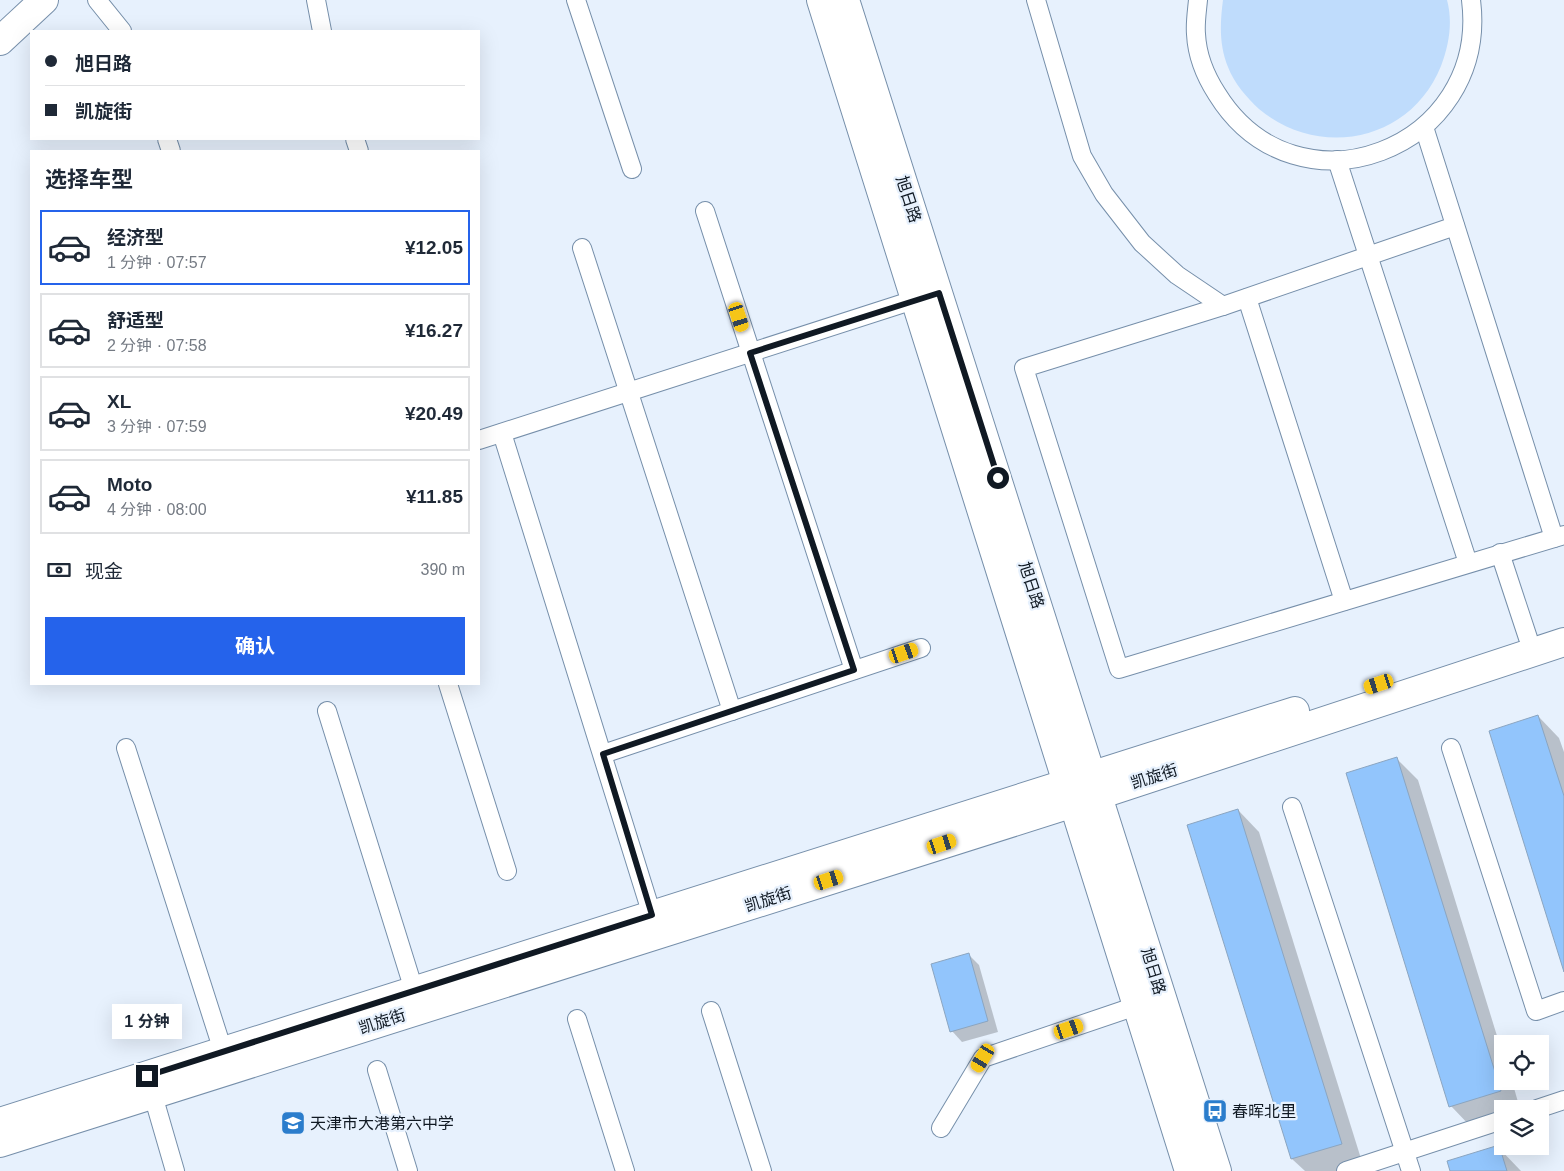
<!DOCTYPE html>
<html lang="zh">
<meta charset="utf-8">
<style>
:root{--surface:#fff;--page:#f6f6f7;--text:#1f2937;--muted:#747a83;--line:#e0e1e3;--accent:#2563eb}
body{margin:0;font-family:Helvetica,"Noto Sans SC",sans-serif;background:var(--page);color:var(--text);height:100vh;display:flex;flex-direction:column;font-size:19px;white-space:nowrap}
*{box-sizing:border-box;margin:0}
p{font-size:16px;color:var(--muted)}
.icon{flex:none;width:28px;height:28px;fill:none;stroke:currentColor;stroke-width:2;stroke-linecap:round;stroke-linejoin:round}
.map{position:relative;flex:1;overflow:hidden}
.details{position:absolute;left:30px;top:150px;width:450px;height:535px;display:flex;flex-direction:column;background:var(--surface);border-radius:0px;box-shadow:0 5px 20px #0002}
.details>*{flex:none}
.banner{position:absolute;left:30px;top:30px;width:450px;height:110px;border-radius:0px;box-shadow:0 5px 20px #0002;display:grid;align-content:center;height:110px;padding:0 15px;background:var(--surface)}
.fabs{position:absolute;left:1494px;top:1035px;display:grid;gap:10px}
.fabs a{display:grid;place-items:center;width:55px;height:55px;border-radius:0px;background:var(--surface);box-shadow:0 5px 20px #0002;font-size:25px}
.end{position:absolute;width:22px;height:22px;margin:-11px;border:6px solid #101923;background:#fff;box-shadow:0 0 0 2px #fff}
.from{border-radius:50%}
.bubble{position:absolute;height:35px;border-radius:0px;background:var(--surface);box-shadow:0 5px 20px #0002;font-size:16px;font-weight:700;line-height:35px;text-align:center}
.car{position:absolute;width:15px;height:30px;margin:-15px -8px;border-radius:6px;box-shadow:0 0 4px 1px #0007;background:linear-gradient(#f5c518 24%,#345 0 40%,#f5c518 0 76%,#345 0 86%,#f5c518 0)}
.banner b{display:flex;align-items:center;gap:18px;height:48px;font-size:19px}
.banner b+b{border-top:1px solid var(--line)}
.banner i{width:12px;height:12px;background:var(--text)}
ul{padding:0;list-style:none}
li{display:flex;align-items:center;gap:15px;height:75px;margin:0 10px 8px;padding:0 5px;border:2px solid var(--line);border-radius:0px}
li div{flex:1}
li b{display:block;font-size:19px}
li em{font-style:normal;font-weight:700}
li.current{border-color:var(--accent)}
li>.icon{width:45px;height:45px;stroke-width:1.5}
h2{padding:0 15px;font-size:22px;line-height:60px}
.pay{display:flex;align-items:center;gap:12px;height:55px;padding:0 15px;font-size:19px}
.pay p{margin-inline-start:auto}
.action{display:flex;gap:10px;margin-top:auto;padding:10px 15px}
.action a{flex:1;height:58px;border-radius:0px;background:var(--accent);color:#fff;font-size:20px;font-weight:700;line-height:58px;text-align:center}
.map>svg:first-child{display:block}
</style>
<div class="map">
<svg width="1564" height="1171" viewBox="0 0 1564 1171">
<rect width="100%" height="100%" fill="#e7f1fd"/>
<path fill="#bfdcfc" d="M 1223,0 L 1447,0 C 1453,22 1449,45 1441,66 C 1411,141 1320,160 1259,109 C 1247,98 1234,83 1228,67 C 1219,45 1220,23 1223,0 Z"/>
<g fill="#0003">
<polygon points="1538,716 1559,738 1564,752 1564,968"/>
<polygon points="1396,758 1418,780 1502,1052 1502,1081 1512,1081 1520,1109 1502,1109 1502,1118 1472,1128 1451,1106"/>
<polygon points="1238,810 1259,832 1363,1165 1343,1171 1305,1171 1292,1159 1189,825"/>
<polygon points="968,954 979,965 998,1032 962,1042 952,1031"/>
<polygon points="1498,1147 1521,1171 1452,1171"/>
</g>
<g fill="#92c5fc" stroke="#8ba5c0">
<polygon points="1538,715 1564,796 1564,972 1489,731"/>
<polygon points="1397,757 1501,1091 1449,1107 1346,773"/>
<polygon points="1238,809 1342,1144 1291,1159 1187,825"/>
<polygon points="969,953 988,1021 950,1032 931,964"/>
<polygon points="1499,1145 1507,1171 1450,1171 1447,1161"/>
</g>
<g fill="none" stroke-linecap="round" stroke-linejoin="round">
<defs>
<g id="service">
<polyline points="97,0 122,31"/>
<polyline points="316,0 322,31"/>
<polyline points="576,0 632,169"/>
<polyline points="1036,0 1082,156 1104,194 1142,243 1177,275 1223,306 1024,368 1119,669 1564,535"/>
<path d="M 1198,0 C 1197,11 1195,23 1196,34 C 1197,55 1206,77 1217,94 C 1297,223 1490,149 1471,0"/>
<polyline points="1424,127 1554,538"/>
<polyline points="167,139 171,151"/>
<polyline points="355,139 359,151"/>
<polyline points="1337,160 1468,563"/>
<polyline points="705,211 854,670"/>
<polyline points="582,248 732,711"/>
<polyline points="1247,298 1344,601"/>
<polyline points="1223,306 1455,226"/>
<polyline points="502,433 652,915"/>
<polyline points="479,440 923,297"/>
<polyline points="1500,553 1528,638"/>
<polyline points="448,684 507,871"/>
<polyline points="327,711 414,990"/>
<polyline points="126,748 223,1051"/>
<polyline points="1451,748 1536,1011 1564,1001"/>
<polyline points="603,754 921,648"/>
<polyline points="1292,807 1411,1171"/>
<polyline points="711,1011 762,1171"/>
<polyline points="577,1019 625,1171"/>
<polyline points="377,1070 408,1171"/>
<polyline points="150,1085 175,1171"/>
<polyline points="1537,1109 1564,1100"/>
<polyline points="941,1128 983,1058 1145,1003"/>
<polyline points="1346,1171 1502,1120"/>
</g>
<g id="minor">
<polyline points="821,0 1189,1171"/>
<polyline points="845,0 1217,1171"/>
</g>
<g id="tertiary">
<polyline points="0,1122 1295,711"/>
<polyline points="0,1143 1099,795 1564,642"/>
</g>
<polyline id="primary" points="0,41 44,0"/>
</defs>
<use href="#service" stroke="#768faa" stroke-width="20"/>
<use href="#minor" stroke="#768faa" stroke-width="30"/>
<use href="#tertiary" stroke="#768faa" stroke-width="30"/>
<use href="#primary" stroke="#768faa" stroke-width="30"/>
<use href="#service" stroke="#fff" stroke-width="18"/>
<use href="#minor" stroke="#fff" stroke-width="28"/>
<use href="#tertiary" stroke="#fff" stroke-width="28"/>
<use href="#primary" stroke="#fff" stroke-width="28"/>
</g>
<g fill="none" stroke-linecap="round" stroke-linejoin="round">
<polyline stroke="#101923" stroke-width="6" points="147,1076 652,915 603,754 854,670 750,353 939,293 998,478"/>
</g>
<defs>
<symbol id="bus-square" viewBox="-11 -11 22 22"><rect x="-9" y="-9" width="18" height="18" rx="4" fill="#2b7dcc" stroke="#e7f1fd"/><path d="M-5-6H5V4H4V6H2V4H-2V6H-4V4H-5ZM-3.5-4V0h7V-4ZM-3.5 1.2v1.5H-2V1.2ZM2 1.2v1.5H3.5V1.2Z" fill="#fff"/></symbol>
<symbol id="school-square" viewBox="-11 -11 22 22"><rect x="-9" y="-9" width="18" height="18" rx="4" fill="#2b7dcc" stroke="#e7f1fd"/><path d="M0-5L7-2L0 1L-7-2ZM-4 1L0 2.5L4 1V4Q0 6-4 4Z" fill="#fff"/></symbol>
</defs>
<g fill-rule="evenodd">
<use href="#bus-square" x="1201" y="1097" width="28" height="28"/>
<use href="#school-square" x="279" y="1109" width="28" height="28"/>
</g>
<g text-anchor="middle" stroke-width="4.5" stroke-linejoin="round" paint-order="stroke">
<g font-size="16" fill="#101923" stroke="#e7f1fd">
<text transform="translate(909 199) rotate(72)" y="6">旭日路</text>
<text transform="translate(1032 585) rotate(72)" y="6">旭日路</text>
<text transform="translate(1154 776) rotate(-18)" y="6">凯旋街</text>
<text transform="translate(768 899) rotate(-18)" y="6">凯旋街</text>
<text transform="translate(1154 971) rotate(73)" y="6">旭日路</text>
<text transform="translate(382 1021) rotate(-18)" y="6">凯旋街</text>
</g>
<g font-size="16" fill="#101923" stroke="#e7f1fd" text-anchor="start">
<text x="1232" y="1117">春晖北里</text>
<text x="310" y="1129">天津市大港第六中学</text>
</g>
</g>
</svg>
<div class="fabs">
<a><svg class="icon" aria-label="locate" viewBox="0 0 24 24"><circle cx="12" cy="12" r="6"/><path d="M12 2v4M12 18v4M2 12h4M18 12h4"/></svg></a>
<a><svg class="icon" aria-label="layers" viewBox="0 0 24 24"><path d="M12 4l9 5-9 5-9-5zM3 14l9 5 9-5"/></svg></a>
</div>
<i class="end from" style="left:998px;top:478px"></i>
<i class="end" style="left:147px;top:1076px"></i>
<div class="bubble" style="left:112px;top:1004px;width:70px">1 分钟</div>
<i class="car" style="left:739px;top:317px;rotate:162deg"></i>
<i class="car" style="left:904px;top:653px;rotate:71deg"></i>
<i class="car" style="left:1379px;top:684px;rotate:252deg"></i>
<i class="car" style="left:942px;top:844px;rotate:72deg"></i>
<i class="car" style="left:829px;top:880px;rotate:72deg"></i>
<i class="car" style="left:1069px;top:1029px;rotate:71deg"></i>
<i class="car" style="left:983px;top:1058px;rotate:211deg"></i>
<div class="banner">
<b><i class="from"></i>旭日路</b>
<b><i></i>凯旋街</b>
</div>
<section class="details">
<h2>选择车型</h2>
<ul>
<li class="current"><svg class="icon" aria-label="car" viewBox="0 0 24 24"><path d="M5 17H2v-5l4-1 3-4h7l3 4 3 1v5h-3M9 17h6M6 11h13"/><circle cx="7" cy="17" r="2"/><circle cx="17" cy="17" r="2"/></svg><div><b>经济型</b><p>1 分钟 · 07:57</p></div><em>¥12.05</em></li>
<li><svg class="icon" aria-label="car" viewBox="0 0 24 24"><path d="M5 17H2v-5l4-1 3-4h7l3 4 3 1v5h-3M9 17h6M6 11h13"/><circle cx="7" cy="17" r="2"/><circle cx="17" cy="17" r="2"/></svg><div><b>舒适型</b><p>2 分钟 · 07:58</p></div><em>¥16.27</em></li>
<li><svg class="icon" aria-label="car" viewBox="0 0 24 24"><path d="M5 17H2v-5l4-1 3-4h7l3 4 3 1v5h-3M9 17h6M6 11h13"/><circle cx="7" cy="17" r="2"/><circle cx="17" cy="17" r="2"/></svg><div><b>XL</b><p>3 分钟 · 07:59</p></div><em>¥20.49</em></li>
<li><svg class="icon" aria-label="car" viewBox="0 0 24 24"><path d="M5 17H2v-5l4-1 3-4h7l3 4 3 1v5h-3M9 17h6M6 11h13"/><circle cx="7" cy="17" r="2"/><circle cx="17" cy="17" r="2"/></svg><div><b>Moto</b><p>4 分钟 · 08:00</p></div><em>¥11.85</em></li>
</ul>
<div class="pay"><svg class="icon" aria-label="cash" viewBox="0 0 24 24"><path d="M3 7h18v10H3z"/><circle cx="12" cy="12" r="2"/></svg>现金<p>390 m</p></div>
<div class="action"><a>确认</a></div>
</section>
</div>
